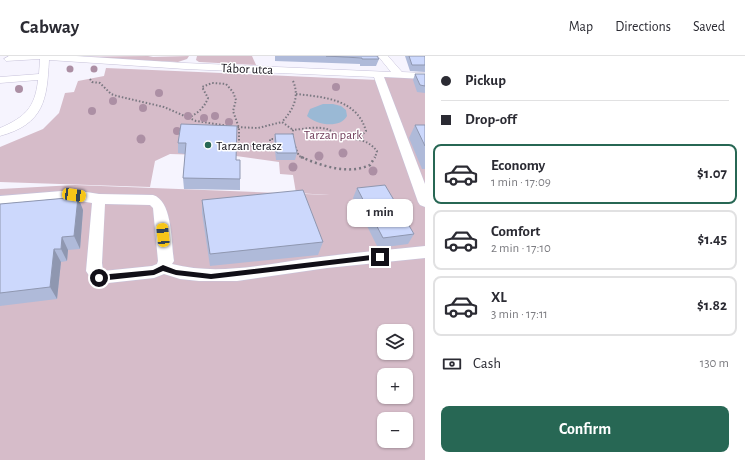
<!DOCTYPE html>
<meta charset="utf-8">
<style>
:root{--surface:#fff;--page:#f2f2f3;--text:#2b2b33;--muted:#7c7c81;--line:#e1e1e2;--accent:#276754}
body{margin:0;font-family:"Alegreya Sans",sans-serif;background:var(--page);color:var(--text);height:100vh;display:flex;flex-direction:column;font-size:15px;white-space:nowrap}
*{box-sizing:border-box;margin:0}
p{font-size:13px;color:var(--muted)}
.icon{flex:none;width:22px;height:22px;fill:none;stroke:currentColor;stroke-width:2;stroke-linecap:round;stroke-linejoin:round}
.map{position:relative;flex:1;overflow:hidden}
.sheet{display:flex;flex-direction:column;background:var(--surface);width:320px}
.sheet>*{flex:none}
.guide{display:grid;align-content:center;height:88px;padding:0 16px;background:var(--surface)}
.fabs{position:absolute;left:377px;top:268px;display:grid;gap:8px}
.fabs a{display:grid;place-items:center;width:36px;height:36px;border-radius:8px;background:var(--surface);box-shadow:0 1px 3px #0004;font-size:20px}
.end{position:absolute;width:18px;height:18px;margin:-9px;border:5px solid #110f17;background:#fff;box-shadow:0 0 0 2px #fff}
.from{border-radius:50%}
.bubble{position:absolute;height:28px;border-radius:8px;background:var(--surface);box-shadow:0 1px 3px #0004;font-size:13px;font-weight:700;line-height:28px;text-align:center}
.car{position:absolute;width:12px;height:24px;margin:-12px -6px;border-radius:5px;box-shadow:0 0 3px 1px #0007;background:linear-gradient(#f5c518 24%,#345 0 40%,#f5c518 0 76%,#345 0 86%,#f5c518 0)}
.guide b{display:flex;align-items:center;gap:14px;height:38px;font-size:15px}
.guide b+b{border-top:1px solid var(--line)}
.guide i{width:10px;height:10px;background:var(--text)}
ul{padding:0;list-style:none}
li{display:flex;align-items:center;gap:12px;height:60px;margin:0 8px 6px;padding:0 8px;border:2px solid var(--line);border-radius:8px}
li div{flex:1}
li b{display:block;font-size:15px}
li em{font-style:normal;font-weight:700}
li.current{border-color:var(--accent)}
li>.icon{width:36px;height:36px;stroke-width:1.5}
.pay{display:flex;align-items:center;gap:10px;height:44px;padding:0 16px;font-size:15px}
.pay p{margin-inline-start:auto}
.button{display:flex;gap:8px;margin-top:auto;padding:8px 16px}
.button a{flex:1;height:46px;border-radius:8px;background:var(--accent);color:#fff;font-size:16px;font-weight:700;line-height:46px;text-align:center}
header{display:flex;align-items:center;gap:24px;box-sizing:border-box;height:56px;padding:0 20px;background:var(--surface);border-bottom:1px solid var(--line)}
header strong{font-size:19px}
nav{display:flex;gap:22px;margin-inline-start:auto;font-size:14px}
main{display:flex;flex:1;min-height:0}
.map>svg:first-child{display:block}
</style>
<header>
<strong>Cabway</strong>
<nav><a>Map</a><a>Directions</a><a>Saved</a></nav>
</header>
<main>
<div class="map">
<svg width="425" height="404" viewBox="0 0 425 404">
<rect width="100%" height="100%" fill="#f6f4fe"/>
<g fill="#d6bcc9" fill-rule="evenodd">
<polygon points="148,0 153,1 189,0 187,3 178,6 64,1"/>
<polygon points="197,0 252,0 256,9 199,6 196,4"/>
<path d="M 106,12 L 378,24 L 377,18 L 425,20 L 425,404 L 0,404 L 0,133 L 75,129 L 330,139 L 296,137 L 293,119 L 280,118 L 279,106 L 236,100 L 170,98 L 155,105 L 150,131 L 0,126 L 0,91 L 43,73 L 59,57 L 65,37 L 74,36 L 78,25 L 104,20 ZM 384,275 L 406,275 L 406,297 L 384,297 ZM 384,319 L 406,319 L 406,341 L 384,341 ZM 384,363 L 406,363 L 406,385 L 384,385 Z"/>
</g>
<path fill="#9ab9d5" d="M 323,48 L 333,48 L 341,50 L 346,54 L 347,60 C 340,73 316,69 307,60 L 310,53 Z"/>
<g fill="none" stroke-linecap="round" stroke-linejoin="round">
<defs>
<g id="minor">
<path d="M 9,0 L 76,0 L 185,7 L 391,16 L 378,0 L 388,0 L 402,16 L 425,17 L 425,23 L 384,21 L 425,128 L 425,151 L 420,149 L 418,146 L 374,21 L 185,13 L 49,4 C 47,44 44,68 0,80 L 0,72 C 25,61 35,52 38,24 L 0,27 L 0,21 L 39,18 L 40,3 L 6,5 L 4,3 Z"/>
<path d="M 74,134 L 99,138 L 153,139 C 173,145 171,187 174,205 L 172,208 C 218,220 267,208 312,202 C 350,197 387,194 425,190 L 425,202 L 327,212 L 237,225 L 199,225 L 180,223 L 164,218 L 154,222 L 99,228 L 94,227 L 86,215 L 92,147 L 74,144 L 0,150 L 0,140 ZM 105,148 L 150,149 L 153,152 L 158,205 L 157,208 L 152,210 L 103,215 L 102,207 Z"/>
</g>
</defs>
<use href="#minor" stroke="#c7c2da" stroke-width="1"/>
<g stroke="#797780" stroke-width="2" stroke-dasharray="1.5 2" stroke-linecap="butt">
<polyline points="90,23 92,26 100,27 111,38 117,40 164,51 196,65 229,70"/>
<path d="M 293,25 C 300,41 293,54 282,66 L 293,74"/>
<path d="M 296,38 C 324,41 357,43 366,75 L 361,80 L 364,84"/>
<path d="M 188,62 C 198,57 204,52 208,42 L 202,31 L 212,27 L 226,28 L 233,36 L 236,44 L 233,55 L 239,72 L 239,89 L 270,90 L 270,83 L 276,83"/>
<polyline points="234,71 258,72 282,66"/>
<path d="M 304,102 L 299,100 L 292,83 L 293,74 C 303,73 317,70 327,73 C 333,75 338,80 344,81 C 359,85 366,82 377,95 L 375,102"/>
</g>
<path stroke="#797780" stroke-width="2.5" stroke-dasharray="2 3" stroke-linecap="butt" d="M 301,101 C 322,110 348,119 370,109 L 375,101"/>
<use href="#minor" fill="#fff" fill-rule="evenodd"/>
</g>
<g fill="#ac8fa4">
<circle cx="70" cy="13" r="3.5"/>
<circle cx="94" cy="13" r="3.5"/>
<circle cx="336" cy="31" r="4"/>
<circle cx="19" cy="33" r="4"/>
<circle cx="159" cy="37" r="4"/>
<circle cx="113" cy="45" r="4"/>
<circle cx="143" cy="52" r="4"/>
<circle cx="92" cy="55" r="4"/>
<circle cx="188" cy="60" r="4"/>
<circle cx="215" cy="60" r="4"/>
<circle cx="204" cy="62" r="4"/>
<circle cx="229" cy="66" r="4"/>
<circle cx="177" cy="75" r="4"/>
<circle cx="141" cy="83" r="4.5"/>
<circle cx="343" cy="97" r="4.5"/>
<circle cx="319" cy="100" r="4.5"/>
<circle cx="293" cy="111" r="4.5"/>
<circle cx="373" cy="115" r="4.5"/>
</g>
<g fill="#afbad9">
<polygon points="275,0 377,0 379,3 376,10 360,10 360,8 275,5"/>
<polygon points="405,0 425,0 425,16 410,15"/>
<polygon points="415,18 425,18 425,37 417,36 413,24"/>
<polygon points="181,68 236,104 240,123 240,134 184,133 183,122 185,98 178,97 178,87"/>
<polygon points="415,69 425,69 425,113 422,113 409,82"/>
<polygon points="275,78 297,97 295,104 276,104 274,85"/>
<polygon points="357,132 414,178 408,188 378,192 353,142"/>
<polygon points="78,141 83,154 80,193 68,194 67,205 61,206 57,243 0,250 0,148"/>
<polygon points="202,144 323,186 318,199 210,210 202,157"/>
</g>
<g fill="#8f97b0">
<polygon points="78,141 83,154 80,193 74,180"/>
<polygon points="62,181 68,194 67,205 61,193"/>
<polygon points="54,193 61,206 57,243 50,231"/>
</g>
<g fill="#ccd8fc" stroke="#8f97b0">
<polygon points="326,0 377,0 379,3 362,3 362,2"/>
<polygon points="409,0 425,0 425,9 412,9"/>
<polygon points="415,18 425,18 425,30 420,29"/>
<polygon points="181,68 237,70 236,104 240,104 240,123 183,122 186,87 178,87"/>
<polygon points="415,69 425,69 425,90"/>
<polygon points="275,78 293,78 297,97 277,97"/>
<polygon points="385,129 414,178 383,182 357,132"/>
<polygon points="303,134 323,186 210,198 202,144"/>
<polygon points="78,141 74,180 62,181 61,193 54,193 50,231 0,237 0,148"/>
</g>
<polygon fill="#110f17" points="380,198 383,201 380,203 211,223 176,219 163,215 154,219 99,225 96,222 99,219 153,214 163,209 176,214 211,218"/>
<circle fill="#276754" stroke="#fff" stroke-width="1.5" cx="208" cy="89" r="4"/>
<g text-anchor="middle" stroke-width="3" stroke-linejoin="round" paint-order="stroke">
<g font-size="13" fill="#110f17" stroke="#fff">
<text transform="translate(247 12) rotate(2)" y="5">Tábor utca</text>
</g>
<g font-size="13" fill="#703d5a" stroke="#fff">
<text x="333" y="83">Tarzan park</text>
</g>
<g font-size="13" fill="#110f17" stroke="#fff" text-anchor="start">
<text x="216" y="94">Tarzan terasz</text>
</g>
</g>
</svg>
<div class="fabs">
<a><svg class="icon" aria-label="layers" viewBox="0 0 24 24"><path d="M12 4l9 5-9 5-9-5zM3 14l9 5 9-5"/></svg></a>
<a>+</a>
<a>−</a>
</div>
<i class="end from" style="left:99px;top:222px"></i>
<i class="end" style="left:380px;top:201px"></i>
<div class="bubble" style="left:347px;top:143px;width:66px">1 min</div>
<i class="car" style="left:74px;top:139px;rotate:98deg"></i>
<i class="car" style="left:163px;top:179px;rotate:354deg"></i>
</div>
<section class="sheet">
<div class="guide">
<b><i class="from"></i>Pickup</b>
<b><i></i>Drop-off</b>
</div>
<ul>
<li class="current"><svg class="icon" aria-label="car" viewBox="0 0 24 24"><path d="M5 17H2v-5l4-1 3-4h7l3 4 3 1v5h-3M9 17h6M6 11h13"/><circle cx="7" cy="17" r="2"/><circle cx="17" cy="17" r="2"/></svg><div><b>Economy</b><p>1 min · 17:09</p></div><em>$1.07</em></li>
<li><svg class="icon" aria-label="car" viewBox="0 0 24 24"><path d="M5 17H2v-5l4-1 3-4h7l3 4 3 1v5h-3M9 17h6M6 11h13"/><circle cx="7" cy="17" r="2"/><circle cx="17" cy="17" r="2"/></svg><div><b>Comfort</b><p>2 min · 17:10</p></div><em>$1.45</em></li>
<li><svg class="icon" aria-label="car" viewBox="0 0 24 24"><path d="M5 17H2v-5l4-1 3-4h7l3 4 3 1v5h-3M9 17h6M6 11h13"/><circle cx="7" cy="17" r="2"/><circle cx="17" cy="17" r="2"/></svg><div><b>XL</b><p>3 min · 17:11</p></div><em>$1.82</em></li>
</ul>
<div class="pay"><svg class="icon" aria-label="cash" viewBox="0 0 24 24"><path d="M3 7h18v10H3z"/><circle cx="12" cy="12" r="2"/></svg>Cash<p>130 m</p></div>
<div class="button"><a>Confirm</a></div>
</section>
</main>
